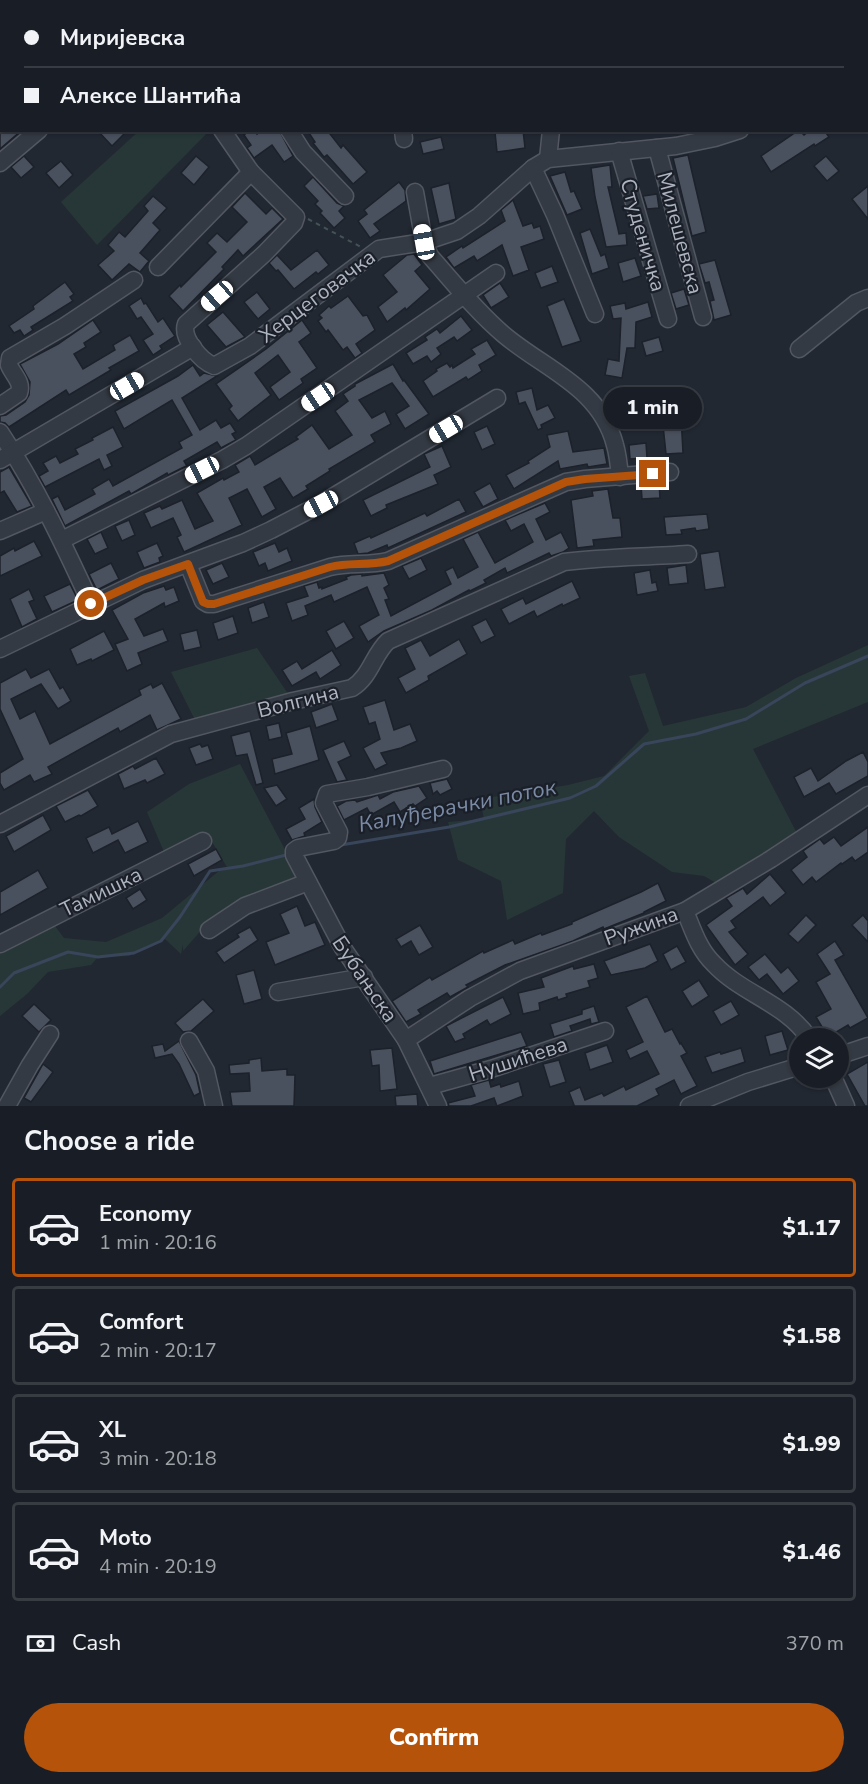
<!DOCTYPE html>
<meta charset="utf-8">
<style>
:root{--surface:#191e26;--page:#262b32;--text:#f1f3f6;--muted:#9fa2a7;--line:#373c43;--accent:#b45309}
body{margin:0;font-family:"Nunito Sans",sans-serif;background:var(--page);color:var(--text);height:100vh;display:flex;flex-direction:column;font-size:22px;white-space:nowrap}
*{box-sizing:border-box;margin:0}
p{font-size:20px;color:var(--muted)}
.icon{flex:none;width:33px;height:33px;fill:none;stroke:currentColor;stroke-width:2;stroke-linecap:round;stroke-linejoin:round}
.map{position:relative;height:1106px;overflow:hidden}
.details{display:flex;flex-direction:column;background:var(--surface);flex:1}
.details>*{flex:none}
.guide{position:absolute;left:0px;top:0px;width:868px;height:132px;box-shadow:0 2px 4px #0004,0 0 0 2px var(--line);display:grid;align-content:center;height:132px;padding:0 24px;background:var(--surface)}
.controls{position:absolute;left:789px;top:1028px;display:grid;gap:12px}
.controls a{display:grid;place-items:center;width:60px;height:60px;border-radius:50%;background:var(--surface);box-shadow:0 2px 4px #0004,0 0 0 2px var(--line);font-size:30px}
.end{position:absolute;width:27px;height:27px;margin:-14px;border:8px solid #b45309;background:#fff;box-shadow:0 0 0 3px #fff}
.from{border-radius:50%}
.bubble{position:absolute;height:42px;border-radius:21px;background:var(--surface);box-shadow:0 2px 4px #0004,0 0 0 2px var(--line);font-size:20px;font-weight:800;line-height:42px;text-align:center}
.car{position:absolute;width:18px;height:36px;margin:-18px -9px;border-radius:8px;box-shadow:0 0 4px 2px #0007;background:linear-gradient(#fff 24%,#345 0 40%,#fff 0 76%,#345 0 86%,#fff 0)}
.guide b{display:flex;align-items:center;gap:21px;height:57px;font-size:22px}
.guide b+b{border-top:2px solid var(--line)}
.guide i{width:15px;height:15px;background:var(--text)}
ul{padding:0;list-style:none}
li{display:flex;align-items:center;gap:18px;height:99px;margin:0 12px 9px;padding:0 12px;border:3px solid var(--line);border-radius:6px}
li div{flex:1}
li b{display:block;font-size:22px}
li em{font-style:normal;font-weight:800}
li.selected{border-color:var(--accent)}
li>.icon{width:54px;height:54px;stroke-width:1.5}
h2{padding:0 24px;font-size:27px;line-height:72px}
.pay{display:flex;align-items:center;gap:15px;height:66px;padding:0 24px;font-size:22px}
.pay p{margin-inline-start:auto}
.primary-button{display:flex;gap:12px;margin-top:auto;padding:12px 24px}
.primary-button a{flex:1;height:69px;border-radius:36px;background:var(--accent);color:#fff;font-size:24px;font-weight:800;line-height:69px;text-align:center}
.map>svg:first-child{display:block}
</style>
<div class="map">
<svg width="868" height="1106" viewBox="0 0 868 1106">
<rect width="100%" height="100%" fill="#212832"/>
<g fill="#273737">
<polygon points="139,131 209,131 97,245 61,202"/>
<polygon points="868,645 868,702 753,749 800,839 723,887 704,876 672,872 619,837 594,811 566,839 563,893 507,920 501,881 458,860 448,822 484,819 480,799 568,785 604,776 649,731 629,676 645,673 663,726 746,707 796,678"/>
<polygon points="257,648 293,701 198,726 171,672"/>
<polygon points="240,764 302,882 205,926 183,951 183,944 181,954 165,939 147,946 129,956 98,957 91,965 48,972 27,994 0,1016 0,944 49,918 64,938 106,942 162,918 219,871 228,869 208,835 164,852 147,812 189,784"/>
</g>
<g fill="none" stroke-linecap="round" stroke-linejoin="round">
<g stroke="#39455a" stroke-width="3">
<polyline points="341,845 449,827 570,798 596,786 644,744 696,734 746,719 805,683 868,656"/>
<polyline points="0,987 14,973 68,952 98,957 134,953 161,941 180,917 210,871 243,866 286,855"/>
</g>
</g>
<g fill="#4a515e" stroke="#1c212a" stroke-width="1.5">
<polygon points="0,130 22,130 0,149"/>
<polygon points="97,130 128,130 112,146"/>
<polygon points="250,130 255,130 257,134 262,130 279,130 293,156 284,162 272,145 254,158 247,148 251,145 244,135"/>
<polygon points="307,130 327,130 341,148 343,145 367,172 353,184 327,155 324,157 313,143 315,142"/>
<polygon points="505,130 523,130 525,148 497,152 495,132"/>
<polygon points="799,130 804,135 810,130 824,130 829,137 815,146 814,144 771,172 761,156"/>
<polygon points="441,137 444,149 423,154 420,142"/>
<polygon points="688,155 706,232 692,236 673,158"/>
<polygon points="24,156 34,167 21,178 11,167"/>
<polygon points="196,156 209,167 194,185 181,173"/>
<polygon points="826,156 839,171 827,181 814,166"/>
<polygon points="61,161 73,175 59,188 46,173"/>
<polygon points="610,165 612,187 608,187 618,229 619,234 626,233 627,245 606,247 595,197 591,168"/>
<polygon points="565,172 571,192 574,191 582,209 567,215 550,176"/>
<polygon points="313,177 337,203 344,206 339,211 345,218 334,228 320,213 322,211 315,204 318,201 304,186"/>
<polygon points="399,182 405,190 406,201 374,224 380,231 370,238 358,221 367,214 364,210"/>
<polygon points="449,183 456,219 439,224 431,188"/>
<polygon points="868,186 868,219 852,199"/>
<polygon points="245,193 266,214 272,208 283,219 243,256 238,250 222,267 224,269 183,311 169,296 180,285 181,287 216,252 207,243 217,233 227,242 247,222 232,207"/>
<polygon points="657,194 659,208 647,209 643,196"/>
<polygon points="153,196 167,208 153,223 160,230 140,253 149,261 140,272 129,264 112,280 98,265 114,251 108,245 119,232 125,237 148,211 144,206"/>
<polygon points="513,200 523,226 532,223 534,228 540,226 544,239 521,247 529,270 513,276 502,245 477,261 474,256 454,268 446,257 462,246 463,248 505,221 501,210"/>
<polygon points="590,229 601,256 605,254 609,268 592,274 580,233"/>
<polygon points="317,250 329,265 318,274 316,272 294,289 278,270 276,271 269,263 277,255 291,270"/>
<polygon points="414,254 422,265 415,271 430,289 406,310 405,308 387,322 378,307 397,292 383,275 407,255"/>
<polygon points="635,258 641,276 623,282 618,263"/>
<polygon points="715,260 731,315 714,320 710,301 714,300 709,282 705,283 699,264"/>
<polygon points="552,266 558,282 541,288 535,273"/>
<polygon points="65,282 74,294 70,297 73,301 31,327 33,330 24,336 20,330 14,333 9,326 34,309 33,306"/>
<polygon points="500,283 509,297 491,308 483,295"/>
<polygon points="684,289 689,305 676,309 671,293"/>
<polygon points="257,292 270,309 258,319 244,302"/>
<polygon points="348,296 363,316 367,315 375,330 356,344 362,353 355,358 347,347 343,350 328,330 326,332 318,321 322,318 319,315 329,306 331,308"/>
<polygon points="141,298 144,304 146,303 158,322 163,318 175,336 160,346 162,349 153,355 143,340 153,334 141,317 137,319 129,306"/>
<polygon points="564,299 581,341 562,347 547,306"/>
<polygon points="648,302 652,317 636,322 635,348 627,348 622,378 605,375 608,359 619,361 621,318 613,319 610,306 625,303 626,309"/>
<polygon points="223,312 245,337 226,347 207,325"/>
<polygon points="461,316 472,330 457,341 454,337 437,348 441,354 431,362 427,356 413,364 406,353 427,340 425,337 437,329 440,333"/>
<polygon points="93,320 101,332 84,343 86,347 74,354 83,369 115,350 113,345 130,335 139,351 109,368 111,370 69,395 66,390 9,427 5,423 0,422 0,416 6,415 25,402 29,395 30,382 20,364 58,344"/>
<polygon points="302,320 311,333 299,342 317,368 301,379 303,383 279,400 270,387 290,372 278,355 255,373 271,395 238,421 229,409 232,406 216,384 266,349"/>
<polygon points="659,337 663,351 646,356 642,342"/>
<polygon points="487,340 496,355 479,365 482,371 468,380 466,377 433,397 423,381 437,371 436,369 447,363 450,367 452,365 453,368 475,354 471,349"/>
<polygon points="393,364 403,381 404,380 429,414 405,429 396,414 409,406 392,383 359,400 372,418 385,411 391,424 371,435 375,442 329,469 330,471 306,486 308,489 293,498 280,478 264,487 276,509 262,517 247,489 229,498 242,525 184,552 177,537 181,535 173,518 151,528 144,513 160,506 162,509 182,500 195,529 213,521 197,493 223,478 224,480 239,472 235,465 250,456 255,465 298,439 296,437 312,425 329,449 352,435 335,411 348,401 343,394 355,386 355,384"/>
<polygon points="193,365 200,376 204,373 217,376 182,398 200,430 216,420 221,428 230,423 236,432 232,434 236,440 221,448 217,442 184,461 187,466 182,468 168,475 167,473 131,494 129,491 65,526 52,499 58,496 65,510 95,494 92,489 109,479 113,486 182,448 179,442 192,435 172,400 124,429 115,411 178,376"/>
<polygon points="532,388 537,410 548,405 555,418 541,425 542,428 538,430 525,402 519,404 516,392"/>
<polygon points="648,411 649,419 681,415 683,453 666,454 663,425 621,431 618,417"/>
<polygon points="487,426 495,444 482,450 474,432"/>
<polygon points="113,427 123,447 107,455 112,466 104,470 99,459 45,487 39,476 48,471 43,463 56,456 60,463 78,454 75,449 93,440 92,438"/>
<polygon points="568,431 573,452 604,448 607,464 588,467 587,464 560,469 558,461 514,489 506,475 529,463 528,461 550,447 547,435"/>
<polygon points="646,443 647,458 630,459 629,445"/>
<polygon points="442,446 451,467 434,475 438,484 386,505 387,508 371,516 363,500 430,467 424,454"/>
<polygon points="9,467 32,506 17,512 4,491 0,493 0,472"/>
<polygon points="490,483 498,499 483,507 474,492"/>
<polygon points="659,483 660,498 642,499 641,485"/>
<polygon points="608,489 613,518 620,518 622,537 593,540 594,546 577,548 571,500 593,496 592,491"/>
<polygon points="459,499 466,512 388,548 387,545 368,553 358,554 354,543 370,536 371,538 425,513 427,516"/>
<polygon points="545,503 550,512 536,519 546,540 561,532 569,548 563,552 551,556 549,553 507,573 505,568 484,580 486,583 470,591 469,590 432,610 384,631 368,642 359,626 379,615 367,587 334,602 331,595 305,606 308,615 292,621 286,603 308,596 304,586 317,582 319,588 322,587 322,589 347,579 346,577 351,575 362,574 362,576 384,573 389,585 384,588 389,599 385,600 391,616 451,584 445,571 453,567 458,578 478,567 463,539 478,532 495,563 533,542 524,524 511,531 505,520"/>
<polygon points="707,514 709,529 696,531 695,528 681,530 682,534 666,535 664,517"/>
<polygon points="129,520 135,535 122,541 115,526"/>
<polygon points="101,532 108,548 95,554 87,539"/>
<polygon points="34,541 42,556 0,576 0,556 14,548 15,551"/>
<polygon points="157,543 163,556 159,558 160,562 144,568 137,552"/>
<polygon points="275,543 279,552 287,548 292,561 268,571 265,563 259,566 253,552"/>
<polygon points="719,551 725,587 705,590 700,554"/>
<polygon points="421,558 427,570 409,579 402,566"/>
<polygon points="111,563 119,579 97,590 89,574"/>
<polygon points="222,563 229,577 213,584 206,570"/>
<polygon points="686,565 688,583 669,585 667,568"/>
<polygon points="650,570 652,583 656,582 658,591 637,595 634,573"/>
<polygon points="572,581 580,598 563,606 562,604 537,617 534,611 509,624 501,609 523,598 526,604"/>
<polygon points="70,584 78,600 52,612 44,596"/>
<polygon points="164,586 166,590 174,587 179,601 165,607 164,603 135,619 144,636 163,629 168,641 138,653 142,664 127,671 115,644 128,639 112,610 143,593"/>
<polygon points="29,589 34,600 29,602 37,619 22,627 10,599"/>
<polygon points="264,602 269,617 252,623 248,608"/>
<polygon points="233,616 238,633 218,640 213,623"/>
<polygon points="486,619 495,636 481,643 472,626"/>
<polygon points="344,621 354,638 336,649 326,631"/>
<polygon points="197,630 201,647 184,651 180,634"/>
<polygon points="104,631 114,650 92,661 91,659 77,665 70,649"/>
<polygon points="459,639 467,654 428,676 429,680 406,693 398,678 415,669 405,648 421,640 430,656"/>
<polygon points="332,650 341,665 320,679 316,672 292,686 282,670 297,661 302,669"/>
<polygon points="26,669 31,678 49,669 60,689 63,687 71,701 58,709 41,684 11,699 20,719 35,711 50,744 141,695 139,690 151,684 153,688 162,683 181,719 157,730 150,715 120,732 118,728 48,767 52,774 34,782 30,775 4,790 0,783 0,773 23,759 0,709 0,683"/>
<polygon points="385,700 394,730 410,724 417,741 401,748 381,753 387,764 375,770 363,748 380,739 375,722 369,724 363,707"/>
<polygon points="332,704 338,720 316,728 311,712"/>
<polygon points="279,723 282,737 269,740 266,726"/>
<polygon points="310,726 319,760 275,774 272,759 292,754 286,733"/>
<polygon points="250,731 263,783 256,785 247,754 236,756 231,736"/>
<polygon points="344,741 351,756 338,762 347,780 337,782 323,750"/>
<polygon points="200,744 202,747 208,745 213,759 196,765 189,748"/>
<polygon points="863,752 868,762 868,776 836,794 829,783 804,797 794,777 811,768 818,781 846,761"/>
<polygon points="156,758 165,774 147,783 145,780 124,789 118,774 133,766 135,769"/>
<polygon points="447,779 452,789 440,795 437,791 433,794 430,783"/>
<polygon points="277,785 287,799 276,806 264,788"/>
<polygon points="419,786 427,798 415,806 413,804 400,812 394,802 371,815 367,808 344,820 337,806 346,801 355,800 357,802 378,795 380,799 393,792"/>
<polygon points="88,790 98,806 81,816 79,815 65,822 56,806"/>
<polygon points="314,799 315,807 322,822 304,833 305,836 292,840 286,829 305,819 299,808"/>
<polygon points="43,815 51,830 14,852 6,836"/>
<polygon points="138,821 148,842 125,853 118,840 93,853 86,838 109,827 112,834"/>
<polygon points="868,827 868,852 855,861 852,857 842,864 841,863 816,882 812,877 803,885 791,870 807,857 803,851 820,839 824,844 834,837 841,846"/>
<polygon points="216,849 222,860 194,876 188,864"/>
<polygon points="38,870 48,888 0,915 0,892"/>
<polygon points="770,874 786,893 770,906 763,897 731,921 736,928 729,932 748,954 735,965 706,925 732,906 726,898 743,888 747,894"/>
<polygon points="658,883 666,901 644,912 644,913 604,929 603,927 573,941 505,965 466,985 468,987 450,997 447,993 418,1010 421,1014 406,1022 392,1001 430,977 432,980 483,951 484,953 513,940 515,944 541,933 542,935 572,924 572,922 641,892"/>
<polygon points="140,889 147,900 133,909 126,898"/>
<polygon points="297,906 305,926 315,922 325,945 275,965 266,942 289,933 280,914"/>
<polygon points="806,915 816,925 798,943 788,934"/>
<polygon points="863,915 868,921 868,942 852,925"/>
<polygon points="420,925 433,947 419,955 411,941 401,947 396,939"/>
<polygon points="250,927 258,940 224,963 216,952 239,937 237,934"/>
<polygon points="835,941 844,955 835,960 868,1018 850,1028 848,1025 828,1037 816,1017 831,1009 816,982 830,974 817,954"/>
<polygon points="650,944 658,961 645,968 611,975 604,961"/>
<polygon points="677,946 686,962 671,970 663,954"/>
<polygon points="765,954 781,973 788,967 799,981 783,994 767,974 759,980 748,967"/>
<polygon points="594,964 598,978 588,981 590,987 566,994 567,997 558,1000 557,997 539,1003 540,1010 523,1014 518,993 544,987 541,978 573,966 574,969"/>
<polygon points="254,970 262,999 244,1004 236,975"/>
<polygon points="699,980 709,996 692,1007 682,991"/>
<polygon points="647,996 665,1032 672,1029 680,1044 681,1043 687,1053 681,1056 697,1086 681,1094 674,1080 656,1089 659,1095 637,1106 572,1106 574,1105 569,1092 580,1087 585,1100 602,1093 604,1096 624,1086 626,1090 659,1074 647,1051 630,1059 626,1050 643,1042 626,1007"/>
<polygon points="503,997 511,1014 490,1025 487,1020 463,1034 465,1038 455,1042 446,1026"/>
<polygon points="203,999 214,1011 191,1031 183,1032 175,1023"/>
<polygon points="731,1001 739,1015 721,1025 713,1011"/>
<polygon points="34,1004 51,1020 39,1032 22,1016"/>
<polygon points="594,1006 599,1022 591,1024 590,1019 570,1026 572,1031 554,1037 550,1024 582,1014 582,1010"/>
<polygon points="782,1031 788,1050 770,1055 765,1036"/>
<polygon points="521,1032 527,1046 434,1074 430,1061"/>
<polygon points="179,1041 196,1075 200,1093 194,1096 179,1064 172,1054 155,1058 152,1046 163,1044 165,1051"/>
<polygon points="607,1045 613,1062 590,1070 585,1053"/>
<polygon points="392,1048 397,1089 380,1091 379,1065 372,1066 370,1050"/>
<polygon points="741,1048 745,1062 712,1073 705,1057 720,1052 721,1054"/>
<polygon points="261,1058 262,1071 287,1069 287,1075 295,1075 294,1106 232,1106 230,1092 250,1091 249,1073 230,1074 229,1065 249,1063 249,1060"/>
<polygon points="559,1060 566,1082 550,1087 543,1064"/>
<polygon points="868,1062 868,1106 865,1106 847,1074"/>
<polygon points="43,1064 53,1072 31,1102 24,1098"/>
<polygon points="489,1080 491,1087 500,1084 501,1087 519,1081 523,1096 497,1106 494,1098 471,1106 449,1106 448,1103 475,1096 471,1085"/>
<polygon points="417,1094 418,1106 396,1106 395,1096"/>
</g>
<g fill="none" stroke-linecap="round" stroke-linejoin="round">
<defs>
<g id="minor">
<polyline points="48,0 50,2"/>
<polyline points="113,0 113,2"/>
<polyline points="413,0 413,2"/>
<polyline points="241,2 246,0"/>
<polyline points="615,2 620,0"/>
<polyline points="799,2 800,0"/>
<polyline points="0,78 2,77"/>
<polyline points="867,83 868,82"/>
<path d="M 222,130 L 251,172 L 296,217 L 294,223 L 264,254 L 186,324 C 181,338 201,361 214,366 L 250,346 L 379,249 L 424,242 L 457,231 L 479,216 L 533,168 L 548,159 L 676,146 L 715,138 L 740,130"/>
<polyline points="289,130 303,152 345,196"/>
<polyline points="403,130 404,139"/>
<polyline points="657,148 703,317"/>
<polyline points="619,151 668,319"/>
<polyline points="548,159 551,130"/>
<polyline points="0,163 39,130"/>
<polyline points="533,168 555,215 595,314"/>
<path d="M 415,192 L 424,242 L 430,256 C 453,282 476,311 503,334 C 544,369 600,387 615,445 C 618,455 619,466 620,477"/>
<polyline points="158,267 251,172"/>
<polyline points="799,349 856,303 868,298"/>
<path d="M 0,406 L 19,393 C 23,382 13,375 9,365 L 10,358 L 65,326 L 134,280"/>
<path d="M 0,432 C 36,486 64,545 91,604"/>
<polyline points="0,460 193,347"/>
<polyline points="0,531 46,511"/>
<polyline points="62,540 222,460 246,446 496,273"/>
<path d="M 188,564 L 203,601 L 208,604 L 214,604 L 330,567 C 350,562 367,566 388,561 L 566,482 L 585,479 L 670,472"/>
<polyline points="0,649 143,580 243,543 271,530 321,504 497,398"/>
<path d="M 0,824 L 171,734 L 293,701 L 352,688 C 371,676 373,655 388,641 L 564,562 C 605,557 647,557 688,554"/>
<path d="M 685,911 C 693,930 699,950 714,964 C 742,994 785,1003 809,1038"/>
<polyline points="209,930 245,906 308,882"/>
<polyline points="0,944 203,841"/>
<polyline points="278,992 364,977"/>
<polyline points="406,1040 470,998 520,971 685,911 771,859 868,795"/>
<polyline points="189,1041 206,1071 214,1106"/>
<polyline points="838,1056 868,1046"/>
<polyline points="833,1077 846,1106"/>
<polyline points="430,1086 491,1069 605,1031"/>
<polyline points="7,1106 30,1065 50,1034"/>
<polyline points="438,1106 406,1040 343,948 294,855 294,851 298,848 334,841 338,838 339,832 324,803 327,794 368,787 443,769"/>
<polyline points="689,1106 748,1082 800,1066"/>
</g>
</defs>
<use href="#minor" stroke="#525761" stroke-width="19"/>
<polyline stroke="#445255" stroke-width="2" stroke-dasharray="4.5 4.5" stroke-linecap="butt" points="308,219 361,247"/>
<use href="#minor" stroke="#343a43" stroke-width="16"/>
</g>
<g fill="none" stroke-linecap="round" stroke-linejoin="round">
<path stroke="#b45309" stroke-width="8" d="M 91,604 L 143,580 L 188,564 L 203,602 L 208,604 L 214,604 L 330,567 C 349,562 368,566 388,561 L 566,482 L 585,479 L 653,474"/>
</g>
<g text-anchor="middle" stroke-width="4.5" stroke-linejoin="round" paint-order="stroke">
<g font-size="21" fill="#aeb4c0" stroke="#1a1f28">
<text transform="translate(680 233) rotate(75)" y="7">Милешевска</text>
<text transform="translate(643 235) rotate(74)" y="7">Студеничка</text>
<text transform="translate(317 296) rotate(-37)" y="7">Херцеговачка</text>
<text transform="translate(298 701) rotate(-14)" y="7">Волгина</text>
<text transform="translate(101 892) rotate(-26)" y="7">Тамишка</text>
<text transform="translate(641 926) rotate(-20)" y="7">Ружина</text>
<text transform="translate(365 979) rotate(56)" y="7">Бубањска</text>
<text transform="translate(518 1059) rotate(-18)" y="7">Нушићева</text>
</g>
<g font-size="22" font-style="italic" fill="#7a8aa5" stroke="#1a1f28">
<text transform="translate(457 805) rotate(-11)" y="8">Калуђерачки поток</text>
</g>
</g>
</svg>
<div class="controls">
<a><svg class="icon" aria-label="layers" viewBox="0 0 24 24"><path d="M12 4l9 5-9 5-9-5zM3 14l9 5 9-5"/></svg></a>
</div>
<i class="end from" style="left:91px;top:604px"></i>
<i class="end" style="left:653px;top:474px"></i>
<div class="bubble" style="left:603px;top:387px;width:99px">1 min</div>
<i class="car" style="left:424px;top:242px;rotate:350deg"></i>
<i class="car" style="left:217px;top:296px;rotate:229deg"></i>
<i class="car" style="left:127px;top:386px;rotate:60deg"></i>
<i class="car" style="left:318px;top:397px;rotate:236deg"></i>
<i class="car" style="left:446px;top:429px;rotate:239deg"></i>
<i class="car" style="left:202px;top:470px;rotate:243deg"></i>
<i class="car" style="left:321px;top:504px;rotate:242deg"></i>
<div class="guide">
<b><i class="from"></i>Миријевска</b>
<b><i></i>Алексе Шантића</b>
</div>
</div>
<section class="details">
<h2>Choose a ride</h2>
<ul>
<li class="selected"><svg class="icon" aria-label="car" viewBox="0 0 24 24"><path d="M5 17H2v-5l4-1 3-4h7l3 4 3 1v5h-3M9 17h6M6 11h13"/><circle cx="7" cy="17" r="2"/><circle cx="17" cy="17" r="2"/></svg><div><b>Economy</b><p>1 min · 20:16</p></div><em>$1.17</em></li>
<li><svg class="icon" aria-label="car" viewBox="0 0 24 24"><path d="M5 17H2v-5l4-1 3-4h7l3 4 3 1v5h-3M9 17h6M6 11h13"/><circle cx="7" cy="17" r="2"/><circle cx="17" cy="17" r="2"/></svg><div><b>Comfort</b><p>2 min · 20:17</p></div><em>$1.58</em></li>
<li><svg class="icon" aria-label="car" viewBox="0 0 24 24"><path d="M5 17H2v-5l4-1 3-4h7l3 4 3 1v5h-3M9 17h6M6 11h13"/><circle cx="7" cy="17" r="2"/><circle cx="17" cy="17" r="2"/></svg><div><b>XL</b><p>3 min · 20:18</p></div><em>$1.99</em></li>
<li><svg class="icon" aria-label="car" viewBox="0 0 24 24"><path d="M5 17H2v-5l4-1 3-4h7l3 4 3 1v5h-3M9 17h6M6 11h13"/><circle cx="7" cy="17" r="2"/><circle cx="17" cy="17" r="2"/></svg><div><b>Moto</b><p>4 min · 20:19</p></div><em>$1.46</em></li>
</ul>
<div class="pay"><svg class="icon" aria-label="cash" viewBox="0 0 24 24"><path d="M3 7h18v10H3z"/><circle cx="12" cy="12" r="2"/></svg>Cash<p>370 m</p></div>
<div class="primary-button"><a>Confirm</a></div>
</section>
